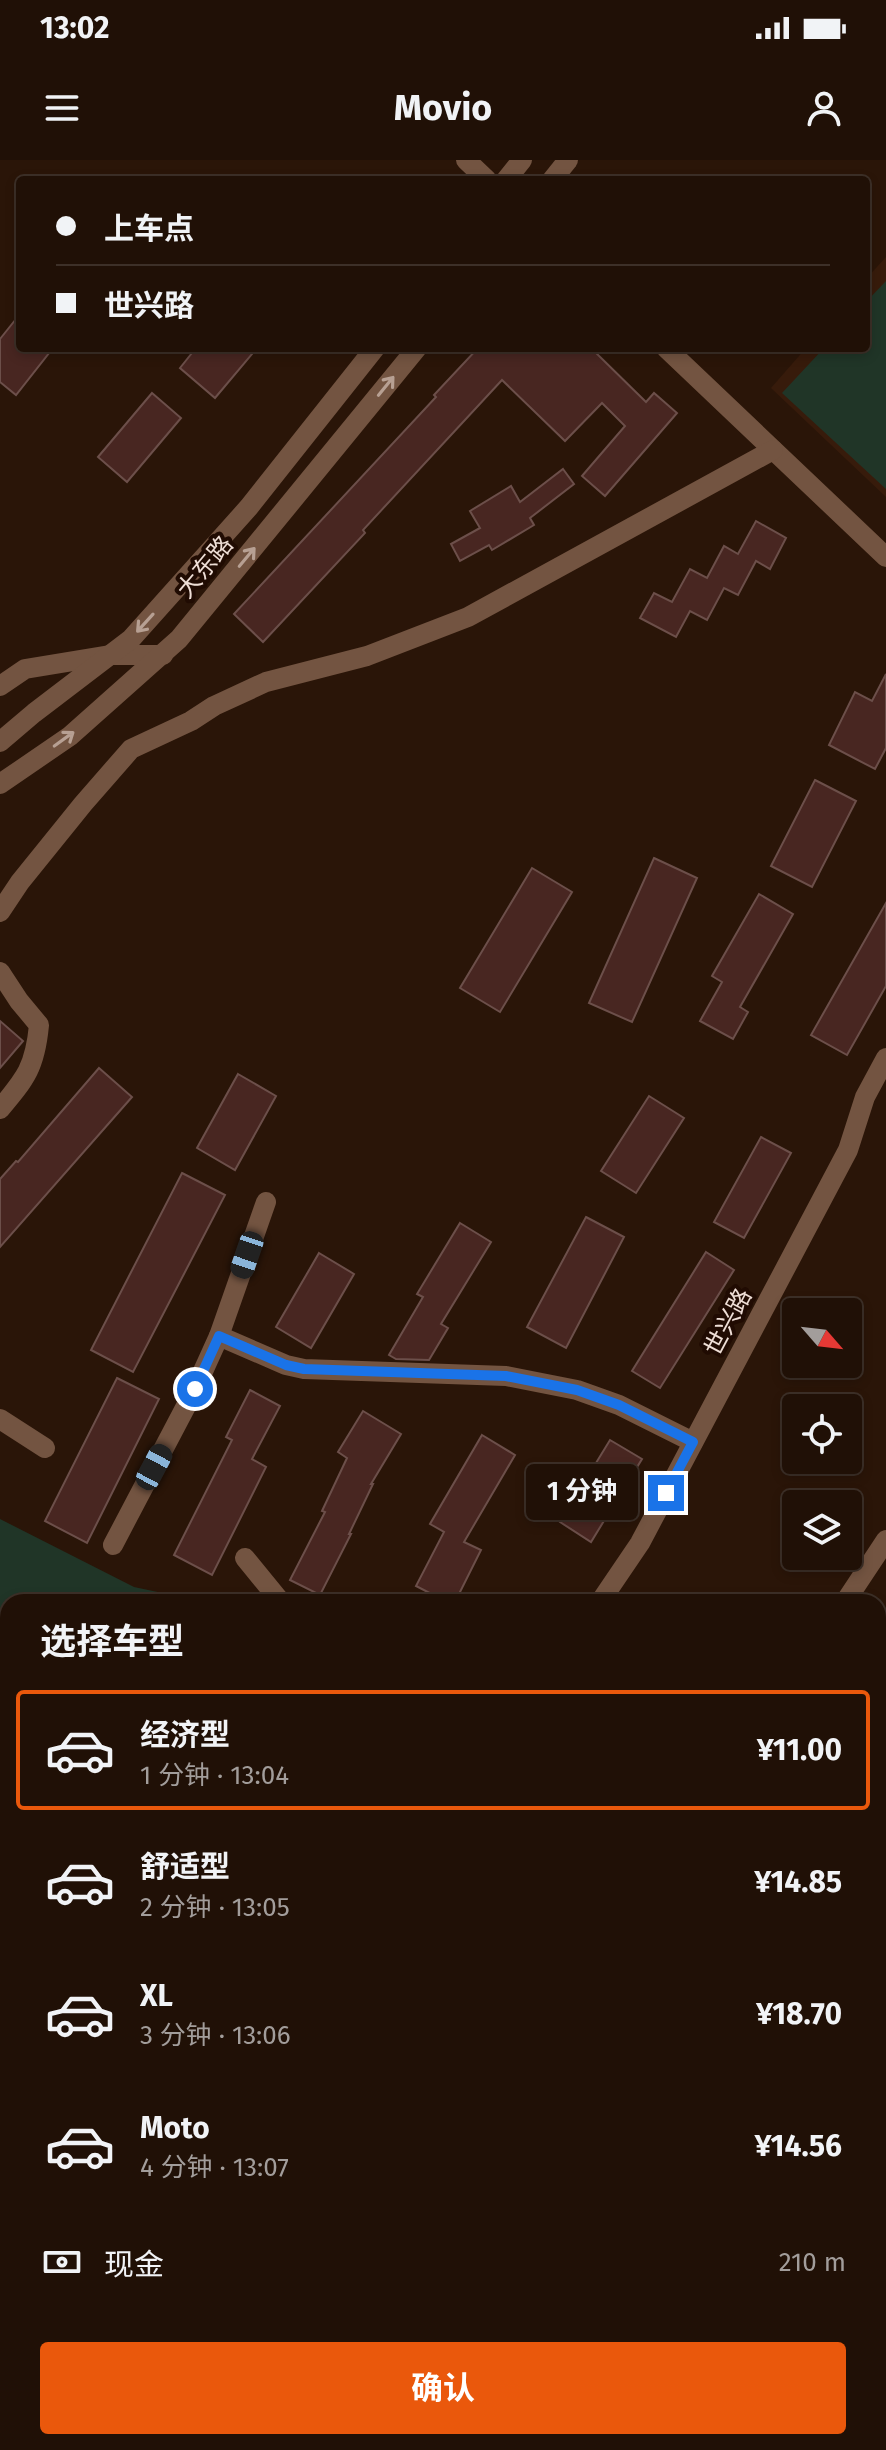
<!DOCTYPE html>
<html lang="zh">
<meta charset="utf-8">
<style>
:root{--surface:#201006;--page:#281910;--text:#f1f3f6;--muted:#a29d9b;--line:#3d3028;--accent:#ea580c}
body{margin:0;font-family:"Fira Sans","Noto Sans SC",sans-serif;background:var(--page);color:var(--text);height:100vh;display:flex;flex-direction:column;font-size:30px;white-space:nowrap}
*{box-sizing:border-box;margin:0}
p{font-size:26px;color:var(--muted)}
.icon{flex:none;width:44px;height:44px;fill:none;stroke:currentColor;stroke-width:2;stroke-linecap:round;stroke-linejoin:round}
.map{position:relative;flex:1;overflow:hidden}
.drawer{position:absolute;left:0px;top:1434px;width:886px;height:856px;display:flex;flex-direction:column;background:var(--surface);border-radius:24px 24px 0 0;box-shadow:0 4px 12px #0003,0 0 0 2px var(--line)}
.drawer>*{flex:none}
.top-card{position:absolute;left:16px;top:16px;width:854px;height:176px;border-radius:8px;box-shadow:0 4px 12px #0003,0 0 0 2px var(--line);display:grid;align-content:center;height:176px;padding:0 40px;background:var(--surface)}
.needle{width:52px;rotate:118deg}
.controls{position:absolute;left:782px;top:1138px;display:grid;gap:16px}
.controls a{display:grid;place-items:center;width:80px;height:80px;border-radius:8px;background:var(--surface);box-shadow:0 4px 12px #0003,0 0 0 2px var(--line);font-size:40px}
.end{position:absolute;width:36px;height:36px;margin:-18px;border:10px solid #1a73e8;background:#fff;box-shadow:0 0 0 4px #fff}
.from{border-radius:50%}
.bubble{position:absolute;height:56px;border-radius:8px;background:var(--surface);box-shadow:0 4px 12px #0003,0 0 0 2px var(--line);font-size:26px;font-weight:700;line-height:56px;text-align:center}
.car{position:absolute;width:24px;height:48px;margin:-24px -12px;border-radius:10px;box-shadow:0 0 6px 2px #0007;background:linear-gradient(#222 24%,#8ab4d8 0 40%,#222 0 76%,#8ab4d8 0 86%,#222 0)}
.top-card b{display:flex;align-items:center;gap:28px;height:76px;font-size:30px}
.top-card b+b{border-top:2px solid var(--line)}
.top-card i{width:20px;height:20px;background:var(--text)}
ul{padding:0;list-style:none}
li{display:flex;align-items:center;gap:24px;height:120px;margin:0 16px 12px;padding:0 24px;border:4px solid transparent;border-radius:8px}
li div{flex:1}
li b{display:block;font-size:30px}
li em{font-style:normal;font-weight:700}
li.active{border-color:var(--accent)}
li>.icon{width:72px;height:72px;stroke-width:1.5}
h2{padding:0 40px;font-size:36px;line-height:96px}
.pay{display:flex;align-items:center;gap:20px;height:88px;padding:0 40px;font-size:30px}
.pay p{margin-inline-start:auto}
.action{display:flex;gap:16px;margin-top:auto;padding:16px 40px}
.action a{flex:1;height:92px;border-radius:8px;background:var(--accent);color:#fff;font-size:32px;font-weight:700;line-height:92px;text-align:center}
.status{display:flex;justify-content:space-between;align-items:center;height:56px;padding:0 40px;background:var(--surface);direction:ltr}
.status svg{height:22px;fill:currentColor}
header{display:flex;justify-content:space-between;align-items:center;height:104px;padding:0 40px;background:var(--surface);font-size:36px;font-weight:700}
.map>svg:first-child{display:block}
</style>
<div class="status"><b>13:02</b><svg viewBox="0 0 49 12"><path d="M0 12V9h3v3zM5 12V6h3v6zM10 12V3h3v9zM15 12V0h3v12zM26 1h20v11H26zM47 4h2v5h-2z"/></svg></div>
<header><svg class="icon" aria-label="menu" viewBox="0 0 24 24"><path d="M4 6h16M4 12h16M4 18h16"/></svg>Movio<svg class="icon" aria-label="person" viewBox="0 0 24 24"><circle cx="12" cy="8" r="4"/><path d="M4 21q1-7 8-7t8 7"/></svg></header>
<div class="map">
<svg width="886" height="2290" viewBox="0 0 886 2290">
<rect width="100%" height="100%" fill="#2a1508"/>
<polygon fill="#371b0b" points="886,97 886,337 771,228 806,188 866,188 866,119"/>
<g fill="#203527">
<polygon points="886,121 886,329 782,233 824,188 866,188 866,142"/>
<polygon points="0,1359 134,1427 205,1442 8,1442 8,2282 266,2282 276,2290 0,2290"/>
</g>
<g fill="#482621" stroke="#6c4f4a" stroke-width="2">
<polygon points="20,154 20,188 53,188 16,235 0,222 0,179"/>
<polygon points="196,188 257,188 215,238 180,208"/>
<polygon points="478,188 591,188 646,242 654,233 677,253 605,336 582,316 625,266 602,243 565,281 502,220 363,370 365,373 263,482 234,454 436,237 434,235"/>
<polygon points="152,233 181,258 127,322 98,297"/>
<polygon points="563,309 574,324 530,358 534,365 492,390 489,385 460,401 451,384 480,368 470,351 511,326 520,342"/>
<polygon points="756,361 786,378 770,409 756,401 738,435 724,428 707,460 690,451 676,477 640,458 654,433 672,442 690,409 707,418 724,386 738,394"/>
<polygon points="886,514 886,588 875,609 829,585 855,532 872,541"/>
<polygon points="815,620 856,641 812,727 771,706"/>
<polygon points="654,698 697,718 632,862 589,843"/>
<polygon points="532,708 572,732 500,852 460,828"/>
<polygon points="759,734 793,754 740,847 748,852 733,879 700,861 722,822 712,816"/>
<polygon points="886,743 886,826 847,895 811,875"/>
<polygon points="0,861 23,881 0,908"/>
<polygon points="99,908 132,937 0,1087 0,1019 16,1001 18,1002"/>
<polygon points="238,914 276,936 235,1010 197,988"/>
<polygon points="649,936 684,958 636,1033 601,1011"/>
<polygon points="761,977 791,993 744,1078 714,1062"/>
<polygon points="182,1013 225,1035 133,1212 91,1190"/>
<polygon points="586,1057 624,1077 566,1188 527,1167"/>
<polygon points="460,1063 491,1082 441,1164 448,1168 429,1200 396,1199 389,1195 423,1137 417,1134"/>
<polygon points="706,1092 734,1110 660,1228 632,1211"/>
<polygon points="319,1093 354,1114 311,1188 276,1167"/>
<polygon points="117,1218 159,1239 87,1383 45,1361"/>
<polygon points="250,1230 280,1246 252,1299 266,1307 212,1415 174,1395 232,1280 226,1277"/>
<polygon points="363,1251 401,1274 371,1324 373,1324 349,1374 351,1374 320,1435 290,1420 325,1352 322,1351 347,1298 338,1292"/>
<polygon points="482,1275 515,1295 464,1382 481,1390 455,1442 447,1442 416,1426 444,1372 430,1364"/>
<polygon points="610,1280 642,1299 591,1382 560,1362"/>
</g>
<g fill="none" stroke-linecap="round" stroke-linejoin="round">
<g stroke="#735441" stroke-width="20">
<polyline points="466,0 487,20"/>
<polyline points="506,20 522,0"/>
<polyline points="552,20 568,0"/>
<polyline points="666,188 886,397"/>
<polyline points="0,526 25,509 110,495 163,495"/>
<polyline points="0,582 34,553 131,479 249,347 375,188"/>
<polyline points="0,624 70,576 179,479 417,188"/>
<polyline points="0,752 20,722 83,644 131,589 191,561 214,546 266,522 367,496 468,457 773,290"/>
<path d="M 0,812 L 19,841 L 39,865 C 35,907 26,918 0,949"/>
<polyline points="219,1176 286,1205 304,1209 506,1216 577,1230 619,1245 693,1282"/>
<polyline points="0,1259 45,1288"/>
<polyline points="113,1385 195,1229 219,1176 266,1042"/>
<polyline points="245,1398 281,1442"/>
<polyline points="600,1442 640,1383 848,990 865,937 886,898"/>
<polyline points="845,1442 886,1380"/>
<polyline points="680,2290 682,2282"/>
</g>
</g>
<defs><path id="oneway-shaft" d="M-6 0H5M1.5-3L5.5 0L1.5 3" fill="none" stroke-width="1.6" stroke-linecap="round" stroke-linejoin="round" transform="scale(2)"/></defs>
<g stroke="#b7a093">
<use href="#oneway-shaft" transform="translate(386 226) rotate(-51)"/>
<use href="#oneway-shaft" transform="translate(247 397) rotate(-50)"/>
<use href="#oneway-shaft" transform="translate(145 463) rotate(132)"/>
<use href="#oneway-shaft" transform="translate(64 579) rotate(-36)"/>
</g>
<g fill="none" stroke-linecap="round" stroke-linejoin="round">
<polyline stroke="#1a73e8" stroke-width="10" points="195,1229 219,1176 286,1205 304,1209 506,1216 577,1230 619,1245 693,1282 666,1333"/>
</g>
<g text-anchor="middle" stroke-width="8" stroke-linejoin="round" paint-order="stroke">
<g font-size="24" fill="#eeded6" stroke="#200b02">
<text transform="translate(205 407) rotate(-50)" y="8">大东路</text>
<text transform="translate(728 1162) rotate(-62)" y="8">世兴路</text>
</g>
</g>
</svg>
<div class="controls">
<a><svg class="needle" viewBox="-14 -14 28 28"><path d="M0-13l5 13h-10z" fill="#e53935"/><path d="M0 13l5-13h-10z" fill="#a29d9b"/></svg></a>
<a><svg class="icon" aria-label="locate" viewBox="0 0 24 24"><circle cx="12" cy="12" r="6"/><path d="M12 2v4M12 18v4M2 12h4M18 12h4"/></svg></a>
<a><svg class="icon" aria-label="layers" viewBox="0 0 24 24"><path d="M12 4l9 5-9 5-9-5zM3 14l9 5 9-5"/></svg></a>
</div>
<i class="end from" style="left:195px;top:1229px"></i>
<i class="end" style="left:666px;top:1333px"></i>
<div class="bubble" style="left:526px;top:1304px;width:112px">1 分钟</div>
<i class="car" style="left:247px;top:1095px;rotate:199deg"></i>
<i class="car" style="left:154px;top:1307px;rotate:28deg"></i>
<div class="top-card">
<b><i class="from"></i>上车点</b>
<b><i></i>世兴路</b>
</div>
<section class="drawer">
<h2>选择车型</h2>
<ul>
<li class="active"><svg class="icon" aria-label="car" viewBox="0 0 24 24"><path d="M5 17H2v-5l4-1 3-4h7l3 4 3 1v5h-3M9 17h6M6 11h13"/><circle cx="7" cy="17" r="2"/><circle cx="17" cy="17" r="2"/></svg><div><b>经济型</b><p>1 分钟 · 13:04</p></div><em>¥11.00</em></li>
<li><svg class="icon" aria-label="car" viewBox="0 0 24 24"><path d="M5 17H2v-5l4-1 3-4h7l3 4 3 1v5h-3M9 17h6M6 11h13"/><circle cx="7" cy="17" r="2"/><circle cx="17" cy="17" r="2"/></svg><div><b>舒适型</b><p>2 分钟 · 13:05</p></div><em>¥14.85</em></li>
<li><svg class="icon" aria-label="car" viewBox="0 0 24 24"><path d="M5 17H2v-5l4-1 3-4h7l3 4 3 1v5h-3M9 17h6M6 11h13"/><circle cx="7" cy="17" r="2"/><circle cx="17" cy="17" r="2"/></svg><div><b>XL</b><p>3 分钟 · 13:06</p></div><em>¥18.70</em></li>
<li><svg class="icon" aria-label="car" viewBox="0 0 24 24"><path d="M5 17H2v-5l4-1 3-4h7l3 4 3 1v5h-3M9 17h6M6 11h13"/><circle cx="7" cy="17" r="2"/><circle cx="17" cy="17" r="2"/></svg><div><b>Moto</b><p>4 分钟 · 13:07</p></div><em>¥14.56</em></li>
</ul>
<div class="pay"><svg class="icon" aria-label="cash" viewBox="0 0 24 24"><path d="M3 7h18v10H3z"/><circle cx="12" cy="12" r="2"/></svg>现金<p>210 m</p></div>
<div class="action"><a>确认</a></div>
</section>
</div>
